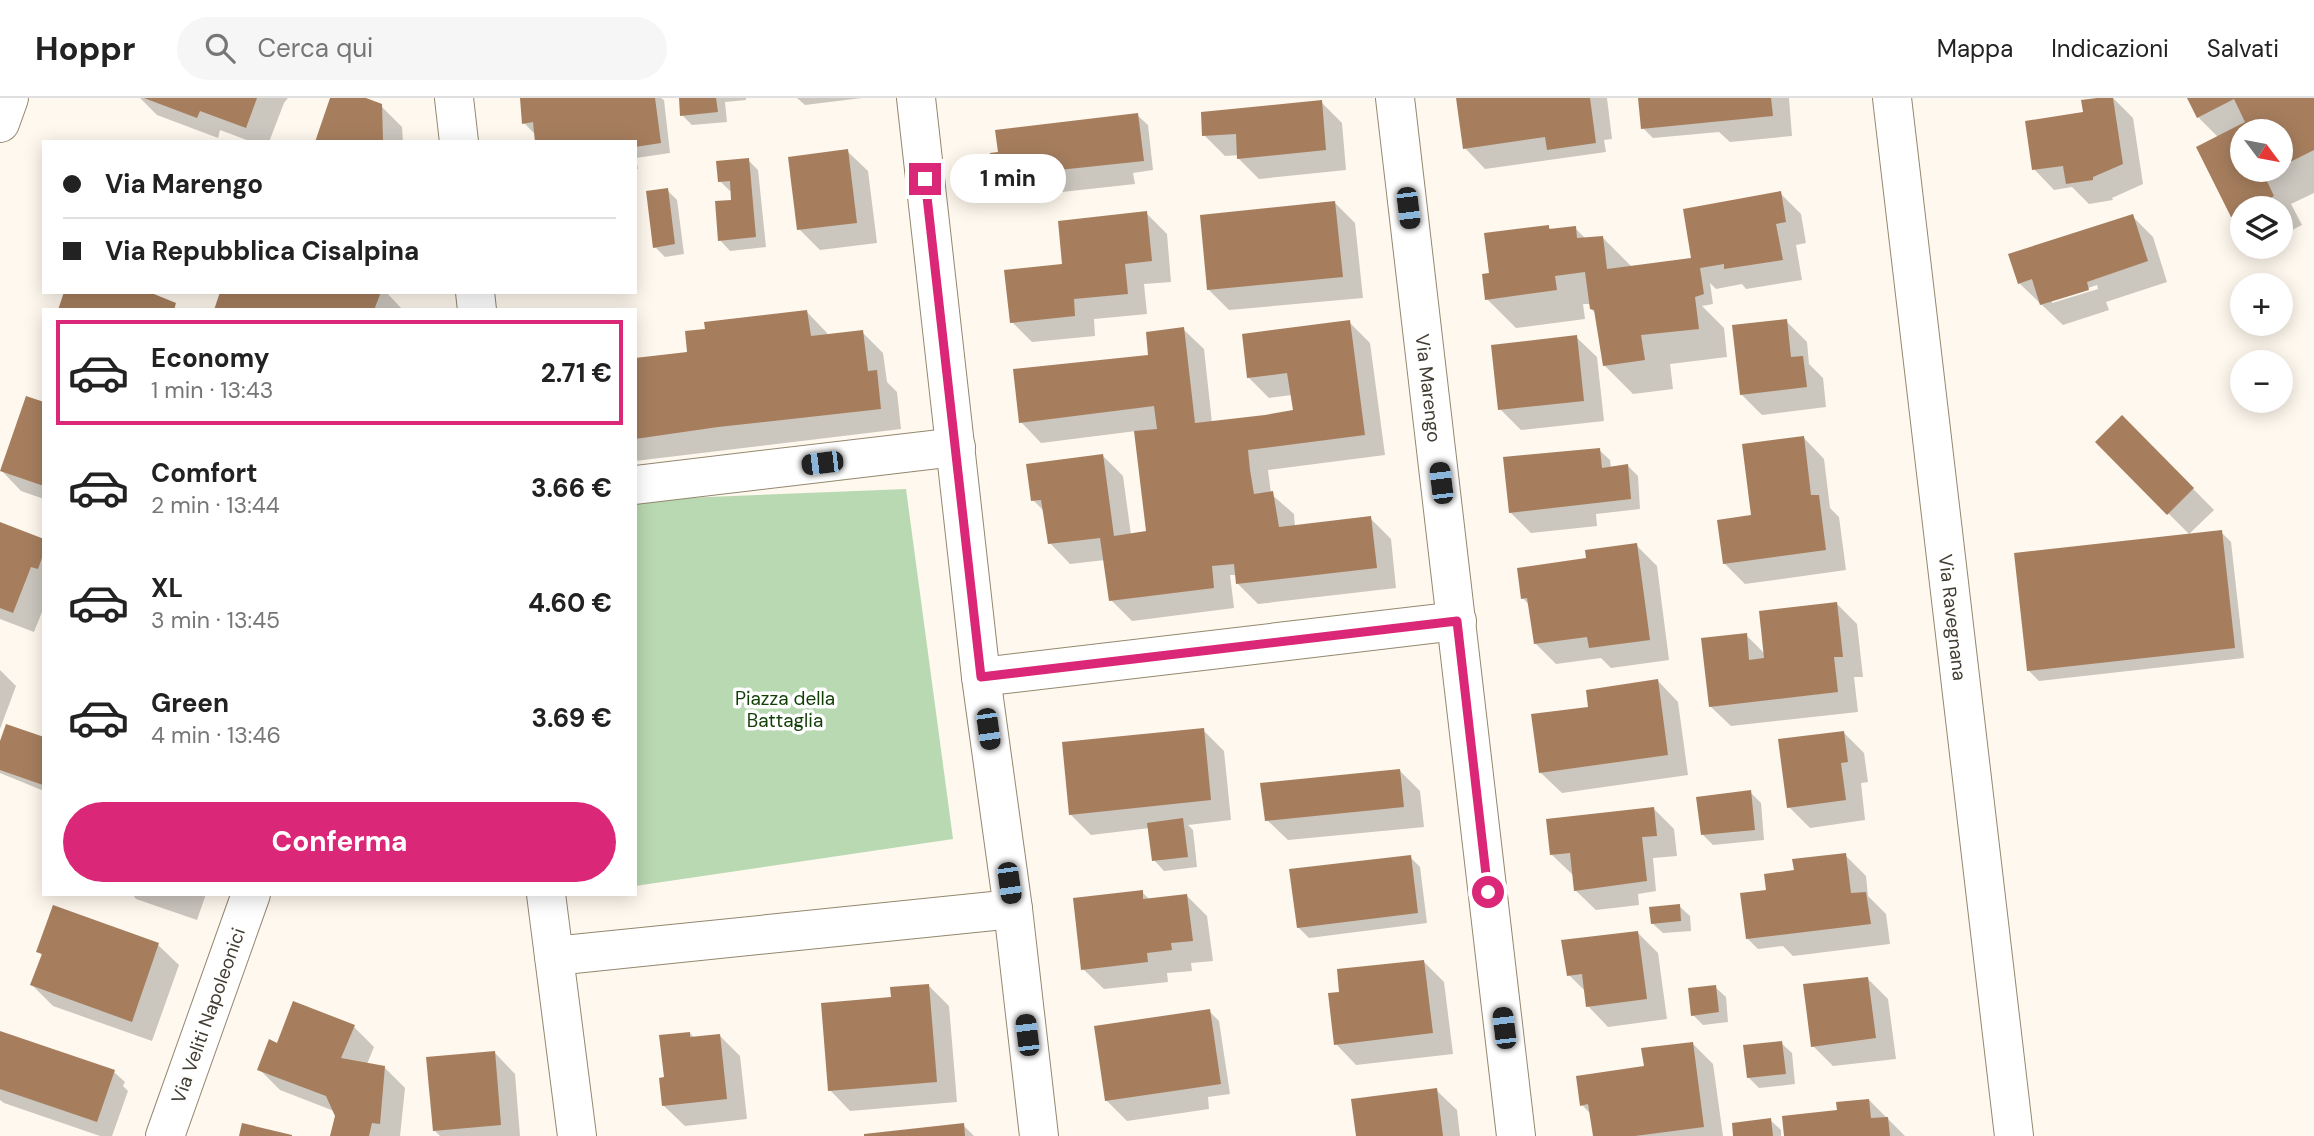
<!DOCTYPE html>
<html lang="it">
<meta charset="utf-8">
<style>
:root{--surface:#fff;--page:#f6f6f6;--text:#222;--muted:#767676;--line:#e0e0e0;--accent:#db2777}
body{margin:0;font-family:"DM Sans",sans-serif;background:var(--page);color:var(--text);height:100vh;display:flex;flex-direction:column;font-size:26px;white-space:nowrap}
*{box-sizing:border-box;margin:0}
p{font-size:23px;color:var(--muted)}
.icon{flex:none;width:38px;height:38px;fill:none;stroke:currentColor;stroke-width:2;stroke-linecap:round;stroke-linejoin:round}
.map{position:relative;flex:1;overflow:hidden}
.drawer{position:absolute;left:42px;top:210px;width:595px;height:588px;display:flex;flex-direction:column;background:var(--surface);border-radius:0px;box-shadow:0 4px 18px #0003}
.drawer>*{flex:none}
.hud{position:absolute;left:42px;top:42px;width:595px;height:154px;border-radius:0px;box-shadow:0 4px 18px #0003;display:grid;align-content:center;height:154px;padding:0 21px;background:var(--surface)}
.needle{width:46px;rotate:122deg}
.tools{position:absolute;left:2230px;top:21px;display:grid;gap:14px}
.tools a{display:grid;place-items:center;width:63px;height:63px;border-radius:50%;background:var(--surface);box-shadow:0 4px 18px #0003;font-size:35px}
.end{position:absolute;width:32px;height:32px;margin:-16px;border:9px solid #db2777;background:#fff;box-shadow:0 0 0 4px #fff}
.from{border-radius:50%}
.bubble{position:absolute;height:49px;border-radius:24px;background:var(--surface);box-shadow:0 4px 18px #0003;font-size:23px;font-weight:700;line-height:49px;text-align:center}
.car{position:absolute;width:21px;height:42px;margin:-21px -10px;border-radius:9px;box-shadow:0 0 5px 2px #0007;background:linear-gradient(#222 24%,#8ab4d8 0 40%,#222 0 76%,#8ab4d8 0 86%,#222 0)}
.hud b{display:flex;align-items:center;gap:24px;height:66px;font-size:26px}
.hud b+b{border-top:2px solid var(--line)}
.hud i{width:18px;height:18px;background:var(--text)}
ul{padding:12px 0 0;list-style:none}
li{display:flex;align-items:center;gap:21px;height:105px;margin:0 14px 10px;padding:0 7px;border:4px solid transparent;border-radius:0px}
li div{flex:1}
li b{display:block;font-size:26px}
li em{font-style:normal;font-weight:700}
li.active{border-color:var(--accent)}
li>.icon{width:63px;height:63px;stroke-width:1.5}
.button{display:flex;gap:14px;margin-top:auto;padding:14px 21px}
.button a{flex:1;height:80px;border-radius:42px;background:var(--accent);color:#fff;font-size:28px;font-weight:700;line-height:80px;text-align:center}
header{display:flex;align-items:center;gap:42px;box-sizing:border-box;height:98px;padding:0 35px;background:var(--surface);border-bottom:2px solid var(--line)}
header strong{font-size:33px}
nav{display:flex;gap:38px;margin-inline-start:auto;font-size:24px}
.search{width:490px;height:63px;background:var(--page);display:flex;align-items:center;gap:18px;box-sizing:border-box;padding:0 24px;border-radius:38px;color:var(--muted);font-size:26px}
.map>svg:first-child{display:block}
</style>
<header>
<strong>Hoppr</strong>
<div class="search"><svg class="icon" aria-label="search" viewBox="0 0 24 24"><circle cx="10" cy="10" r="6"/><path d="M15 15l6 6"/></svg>Cerca qui</div>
<nav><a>Mappa</a><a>Indicazioni</a><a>Salvati</a></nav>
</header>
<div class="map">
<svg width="2314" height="1038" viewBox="0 0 2314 1038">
<rect width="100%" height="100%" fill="#fef8ee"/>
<polygon fill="#b9d9b2" points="906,391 953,741 635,788 635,402"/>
<g fill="#0003" fill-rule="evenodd">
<polygon points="140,0 288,0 284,5 269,44 252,44 220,32 218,40 157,17"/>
<polygon points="332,0 362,0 381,8 402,29 403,44 316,44"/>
<polygon points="522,0 661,0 664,2 670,55 636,60 638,71 635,71 635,44 536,37 524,25"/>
<polygon points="681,0 746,0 746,2 725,4 727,24 692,27 682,17"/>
<polygon points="797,0 862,0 805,7"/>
<polygon points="1458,0 1607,0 1612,41 1604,42 1606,54 1485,71 1465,50"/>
<polygon points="1640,0 1789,0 1792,38 1730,44 1719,34 1653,40 1643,30"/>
<polygon points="2110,0 2113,0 2133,20 2143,86 2112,100 2113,102 2089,106 2072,89 2054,92 2034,71 2085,15"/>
<path d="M 2188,0 L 2314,0 L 2314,95 L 2291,106 L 2302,127 L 2280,138 L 2280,110 L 2242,110 L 2242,127 L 2233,118 L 2199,50 L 2219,40 L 2198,19 ZM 2242,33 L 2280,33 L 2280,72 L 2242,72 Z"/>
<polygon points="1321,4 1342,25 1346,72 1259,81 1239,61 1239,57 1225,58 1204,37"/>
<polygon points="1137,17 1148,27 1153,72 1133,75 1135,86 1015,99 995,78"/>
<polygon points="847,53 868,73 877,145 820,152 799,131"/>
<polygon points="748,62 758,72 766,149 730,153 720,142 733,103 733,93 730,93 720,83"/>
<polygon points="667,92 677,102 684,156 665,159 655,149"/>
<polygon points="1780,95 1801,116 1806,145 1796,147 1802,182 1746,191 1742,186 1716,191 1710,185 1713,206 1702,208 1724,230 1727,259 1670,266 1673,291 1633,296 1604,267 1597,216 1591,211 1591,206 1583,206 1585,221 1516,230 1487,201 1491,176 1548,129 1552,132 1575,130 1586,141 1602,139 1632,169 1690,162"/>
<polygon points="1334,104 1355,125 1363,200 1229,212 1208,191"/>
<polygon points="1146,115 1167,136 1171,184 1144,186 1147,216 1094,221 1095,238 1032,244 1012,224 1064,167"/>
<path d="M 2132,118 L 2153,139 L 2167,184 L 2106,204 L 2109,212 L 2063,227 L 2019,185 ZM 2097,187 L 2098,191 L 2052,205 L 2052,202 Z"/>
<polygon points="222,194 386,194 402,211 216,212"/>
<polygon points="807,214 827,235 828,238 862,234 883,255 887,284 897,294 901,331 635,363 635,262 689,255"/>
<polygon points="1786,223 1807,244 1809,266 1823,280 1826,309 1762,317 1741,296"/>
<polygon points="1349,224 1370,245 1385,357 1268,372 1271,396 1294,416 1295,429 1370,420 1391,441 1396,490 1258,506 1238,486 1237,477 1230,477 1234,510 1132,523 1111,502 1105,462 1070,466 1050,445 1045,414 1033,402 1102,357 1123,378 1131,437 1148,435 1136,333 1041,345 1021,324 1150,259 1183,231 1204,251 1212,325 1295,314 1292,297 1269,300 1248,279"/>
<polygon points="1576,239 1597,259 1604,323 1521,332 1500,311"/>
<polygon points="44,306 44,401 21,393 1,372"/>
<polygon points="2122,319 2214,412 2189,436 2097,344"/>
<polygon points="1804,340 1824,361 1830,410 1839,419 1846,472 1745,486 1724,465"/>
<polygon points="1599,352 1610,362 1611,370 1628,368 1638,378 1640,411 1596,416 1597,428 1531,435 1510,414"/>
<polygon points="0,426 44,442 44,509 34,534 0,521"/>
<polygon points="2221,434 2231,444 2244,560 2039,583 2028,572"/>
<polygon points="1636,447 1657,468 1669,562 1611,570 1601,560 1556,566 1536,546 1530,508 1523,500 1588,462"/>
<polygon points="1837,506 1857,526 1863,579 1854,579 1858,614 1731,628 1710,608 1746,537 1766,557"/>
<polygon points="0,572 16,588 0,631"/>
<polygon points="1658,583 1678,604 1688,677 1562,695 1541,675 1590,610"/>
<polygon points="1203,632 1224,653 1231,722 1188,727 1193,732 1197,769 1164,773 1154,762 1150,730 1091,737 1070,716"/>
<polygon points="1843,634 1864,655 1868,684 1861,685 1865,722 1810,730 1789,709"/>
<polygon points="44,641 44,693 0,675 0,648"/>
<polygon points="1400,673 1420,693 1424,729 1288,742 1267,722"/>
<polygon points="1750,694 1761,705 1764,742 1713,747 1703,737"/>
<polygon points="1653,710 1674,731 1677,758 1653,760 1656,793 1638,796 1639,807 1596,812 1575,792 1573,777 1552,757"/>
<polygon points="1845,757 1866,778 1868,798 1886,816 1890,846 1793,858 1783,848 1758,851 1747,840 1765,794"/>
<polygon points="1410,759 1420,769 1427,825 1309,840 1298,829"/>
<polygon points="1142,794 1150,802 1186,797 1207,818 1213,863 1191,865 1192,873 1167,875 1168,884 1104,891 1083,871"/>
<polygon points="132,796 206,796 197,822 136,801"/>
<polygon points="1679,808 1690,818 1691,833 1663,835 1652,825"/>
<polygon points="1637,834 1658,855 1667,921 1608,929 1588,908 1586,894 1569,877"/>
<polygon points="158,847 179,867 152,943 53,908 32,887 43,858 38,853"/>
<polygon points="1423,863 1444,884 1453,956 1356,967 1336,946 1341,895"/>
<polygon points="1868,881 1888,901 1896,961 1833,968 1813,948"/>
<polygon points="929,888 949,908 957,1004 850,1013 830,992 893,900"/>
<polygon points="1715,889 1726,899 1728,924 1703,927 1693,917"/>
<polygon points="1209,913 1219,923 1230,996 1208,999 1209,1011 1127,1023 1106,1002"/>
<polygon points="354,929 374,949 367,966 384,969 405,990 400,1038 332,1038 337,1016 334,1013 280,992 259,971 278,947"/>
<polygon points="0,935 114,974 125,984 123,988 128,993 112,1038 100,1038 4,1005 0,1002"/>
<polygon points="690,935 694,940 719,937 740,958 747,1021 685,1028 664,1008 665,981"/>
<polygon points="1692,945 1713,966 1723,1038 1595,1038 1592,1017 1582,1007"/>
<polygon points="1781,945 1792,955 1795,986 1759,990 1748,979"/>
<polygon points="495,955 515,976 520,1038 440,1038 434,1032"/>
<polygon points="1436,992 1457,1012 1460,1038 1357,1038"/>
<polygon points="1869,1002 1905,1038 1786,1038 1839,1013"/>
<polygon points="1770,1022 1781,1032 1781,1038 1735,1038"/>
<polygon points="963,1027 974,1038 863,1038"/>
</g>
<g fill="#a67e5e">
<polygon points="144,0 257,0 246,30 200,13 197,20"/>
<polygon points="330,0 366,0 382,6 383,44 315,44"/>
<polygon points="520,0 655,0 661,45 635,49 635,44 535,44 533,24 522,26"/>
<polygon points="679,0 716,0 718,14 680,18"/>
<polygon points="1456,0 1590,0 1596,45 1547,52 1545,39 1463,51"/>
<polygon points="1638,0 1771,0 1773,18 1641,31"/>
<polygon points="2097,0 2113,0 2123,66 2093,79 2093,82 2066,86 2063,68 2032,72 2025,23 2083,14 2081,2"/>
<polygon points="2187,0 2314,0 2314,52 2280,69 2280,33 2242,33 2242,72 2274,72 2264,77 2274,98 2250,110 2242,110 2242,114 2231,119 2196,49 2245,24 2234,1 2197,20"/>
<polygon points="1322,2 1326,52 1237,61 1236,36 1202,38 1201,14"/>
<polygon points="1138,15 1144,63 993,79 990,55 998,54 995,32"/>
<polygon points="848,51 857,125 797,132 788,59"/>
<polygon points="749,60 756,139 718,143 715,103 731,102 730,83 718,84 716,63"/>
<polygon points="668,90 675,146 653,150 646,93"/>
<polygon points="1781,93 1786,124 1776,126 1783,162 1724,171 1724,166 1700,170 1704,196 1695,199 1699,231 1641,237 1645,262 1603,268 1594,212 1590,211 1585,174 1555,178 1557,192 1485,202 1482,176 1489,175 1484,135 1549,127 1549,131 1576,128 1577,140 1603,138 1607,171 1691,160 1683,111"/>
<polygon points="1335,103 1343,179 1207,192 1200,117"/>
<polygon points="1147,113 1152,163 1125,166 1128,196 1074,201 1075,218 1010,225 1004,172 1062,166 1058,123"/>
<polygon points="2133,116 2148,163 2087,184 2089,192 2040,207 2032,181 2018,186 2008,156"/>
<polygon points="64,194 149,194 176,205 174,212 58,212"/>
<polygon points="220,194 381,194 374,212 214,212"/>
<polygon points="807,212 811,238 863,232 868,273 877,272 881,311 718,329 635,341 635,260 687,254 685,233 705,231 704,224"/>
<polygon points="1787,221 1791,259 1803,258 1807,289 1740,297 1732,227"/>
<polygon points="1350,222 1365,337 1248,352 1250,372 1254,396 1273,393 1279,429 1371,418 1377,470 1236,486 1234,466 1212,468 1214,490 1109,503 1100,440 1048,446 1041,402 1031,403 1026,366 1103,356 1114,438 1146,433 1134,333 1157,331 1154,308 1019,325 1013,271 1148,257 1146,234 1184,229 1195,325 1265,317 1293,312 1287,275 1247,280 1242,236"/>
<polygon points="1577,237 1584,303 1498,312 1491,247"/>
<polygon points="26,298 44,304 44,388 0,373"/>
<polygon points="2122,317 2194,390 2167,417 2095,344"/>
<polygon points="1804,338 1811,397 1819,397 1826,452 1723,466 1717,422 1751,417 1742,346"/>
<polygon points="1600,350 1602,370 1628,366 1631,401 1509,415 1503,359"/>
<polygon points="0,424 44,441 44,454 38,471 31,469 13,515 0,510"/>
<polygon points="2222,432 2235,550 2027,573 2014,455"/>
<polygon points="1637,445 1650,542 1589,550 1587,539 1534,546 1527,500 1521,501 1517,470 1586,460 1585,452"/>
<polygon points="1837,504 1843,559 1834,559 1838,594 1709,609 1701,540 1747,535 1749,562 1764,560 1759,513"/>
<polygon points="1658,581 1668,657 1539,675 1531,616 1588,609 1586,592"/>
<polygon points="6,626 44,639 43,687 0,672 0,643"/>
<polygon points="1204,630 1211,702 1069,717 1062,644"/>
<polygon points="1844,633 1848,664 1841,665 1846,702 1787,710 1778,641"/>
<polygon points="1400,671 1404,709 1265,723 1260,685"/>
<polygon points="1751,692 1755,732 1701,737 1696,699"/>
<polygon points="1654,709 1657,738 1642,739 1647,783 1574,793 1570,755 1550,757 1546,721"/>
<polygon points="1183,720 1188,759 1152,763 1147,725"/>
<polygon points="1846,755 1851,795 1866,794 1871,826 1746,841 1740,795 1766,792 1764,776 1794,772 1792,761"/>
<polygon points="1411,757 1418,815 1297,830 1289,771"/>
<polygon points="1143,792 1143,801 1187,796 1193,843 1171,845 1172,852 1147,855 1148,864 1081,872 1073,800"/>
<polygon points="1680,806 1681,823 1651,826 1649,809"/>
<polygon points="53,807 159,845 132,924 30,887 42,856 36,854"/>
<polygon points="1638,833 1647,901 1586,909 1582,876 1567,878 1561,842"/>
<polygon points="1424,862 1433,935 1334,947 1328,895 1339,894 1337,871"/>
<polygon points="1868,879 1876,940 1811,949 1803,886"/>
<polygon points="929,886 937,984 828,993 821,905 891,899 890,889"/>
<polygon points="1716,887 1719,914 1691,918 1688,890"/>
<polygon points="293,903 355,927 341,960 385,968 380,1026 372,1025 369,1038 330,1038 335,1018 326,998 257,972 269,941 277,945"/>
<polygon points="1210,911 1221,986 1105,1003 1094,928"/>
<polygon points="0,933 115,972 97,1024 0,991"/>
<polygon points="690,934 690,939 720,936 727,1001 662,1008 659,980 664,979 659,937"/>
<polygon points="1782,943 1786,976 1747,980 1743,947"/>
<polygon points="1693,944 1704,1029 1635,1038 1593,1038 1588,1006 1580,1008 1576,978 1644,968 1641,950"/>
<polygon points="495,953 501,1027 433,1033 426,959"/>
<polygon points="1437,990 1443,1038 1356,1038 1351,1001"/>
<polygon points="1869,1001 1871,1020 1888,1019 1890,1038 1784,1038 1782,1018 1837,1012 1836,1004"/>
<polygon points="1771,1020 1773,1038 1733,1038 1732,1025"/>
<polygon points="242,1025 292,1037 292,1038 239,1038"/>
<polygon points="964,1025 965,1038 864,1038 864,1036"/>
</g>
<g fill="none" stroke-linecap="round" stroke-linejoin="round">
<defs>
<g id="minor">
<polyline points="454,0 459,44"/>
<polyline points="916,0 981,579 1013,811 1039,1038"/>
<path id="s1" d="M 1395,0 L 1516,1038"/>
<polyline points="475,194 477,212"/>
<polyline points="635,387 956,349"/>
<polyline points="981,579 1457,523"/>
<polyline points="546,796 577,1038"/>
<polyline points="554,858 1013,811"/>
<path id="s2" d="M 165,1038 L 251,796"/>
</g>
<g id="major">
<path id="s3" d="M 1892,0 L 2014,1038"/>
<polyline points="0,25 9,0"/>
</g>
</defs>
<use href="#minor" stroke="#94876f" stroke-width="40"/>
<use href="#major" stroke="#94876f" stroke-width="40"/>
<use href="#minor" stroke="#fff" stroke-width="38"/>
<use href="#major" stroke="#fff" stroke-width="38"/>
</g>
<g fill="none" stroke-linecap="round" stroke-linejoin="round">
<polyline stroke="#db2777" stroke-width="9" points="925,81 981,579 1457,523 1488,794"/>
</g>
<g text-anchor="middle" stroke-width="7" stroke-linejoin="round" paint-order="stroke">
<g font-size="19" fill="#423c32" stroke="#fff">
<text dy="7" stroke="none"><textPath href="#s1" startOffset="292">Via Marengo</textPath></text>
<text dy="7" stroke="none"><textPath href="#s3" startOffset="523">Via Ravegnana</textPath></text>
<text dy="7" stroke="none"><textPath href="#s2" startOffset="128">Via Veliti Napoleonici</textPath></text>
</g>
<g font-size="19" fill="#103e05" stroke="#fff">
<text x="785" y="607">Piazza della<tspan x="785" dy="22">Battaglia</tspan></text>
</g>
</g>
</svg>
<div class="tools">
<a><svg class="needle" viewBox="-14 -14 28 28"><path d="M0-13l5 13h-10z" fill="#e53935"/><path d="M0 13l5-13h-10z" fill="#767676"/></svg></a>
<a><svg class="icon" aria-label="layers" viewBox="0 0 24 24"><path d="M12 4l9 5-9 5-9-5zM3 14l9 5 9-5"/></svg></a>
<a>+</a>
<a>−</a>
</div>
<i class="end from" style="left:1488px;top:794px"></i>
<i class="end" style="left:925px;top:81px"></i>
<div class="bubble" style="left:950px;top:56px;width:116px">1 min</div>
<i class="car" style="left:1408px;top:110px;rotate:173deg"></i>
<i class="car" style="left:822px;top:365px;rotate:263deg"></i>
<i class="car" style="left:1441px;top:385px;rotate:353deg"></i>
<i class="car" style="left:988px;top:631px;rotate:172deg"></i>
<i class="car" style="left:1009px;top:785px;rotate:172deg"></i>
<i class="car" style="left:1504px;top:930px;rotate:353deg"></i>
<i class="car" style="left:1027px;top:937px;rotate:353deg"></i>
<div class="hud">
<b><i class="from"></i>Via Marengo</b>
<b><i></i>Via Repubblica Cisalpina</b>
</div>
<section class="drawer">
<ul>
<li class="active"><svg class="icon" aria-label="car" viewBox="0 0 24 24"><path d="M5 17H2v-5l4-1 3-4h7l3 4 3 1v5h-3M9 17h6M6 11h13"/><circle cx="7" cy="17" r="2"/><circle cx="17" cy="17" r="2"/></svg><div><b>Economy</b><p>1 min · 13:43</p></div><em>2.71 €</em></li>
<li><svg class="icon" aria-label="car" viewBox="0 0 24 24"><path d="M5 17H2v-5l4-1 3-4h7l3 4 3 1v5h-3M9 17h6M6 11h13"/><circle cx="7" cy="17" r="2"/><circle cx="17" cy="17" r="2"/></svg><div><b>Comfort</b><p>2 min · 13:44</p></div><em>3.66 €</em></li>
<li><svg class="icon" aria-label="car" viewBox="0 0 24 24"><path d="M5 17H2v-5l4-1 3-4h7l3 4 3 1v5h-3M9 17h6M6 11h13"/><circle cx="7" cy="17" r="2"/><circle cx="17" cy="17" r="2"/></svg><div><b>XL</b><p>3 min · 13:45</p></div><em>4.60 €</em></li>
<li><svg class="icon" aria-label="car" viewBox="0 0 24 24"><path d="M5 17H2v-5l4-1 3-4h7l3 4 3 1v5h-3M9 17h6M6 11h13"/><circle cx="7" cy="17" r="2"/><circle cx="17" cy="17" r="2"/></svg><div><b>Green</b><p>4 min · 13:46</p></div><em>3.69 €</em></li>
</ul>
<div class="button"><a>Conferma</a></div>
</section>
</div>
